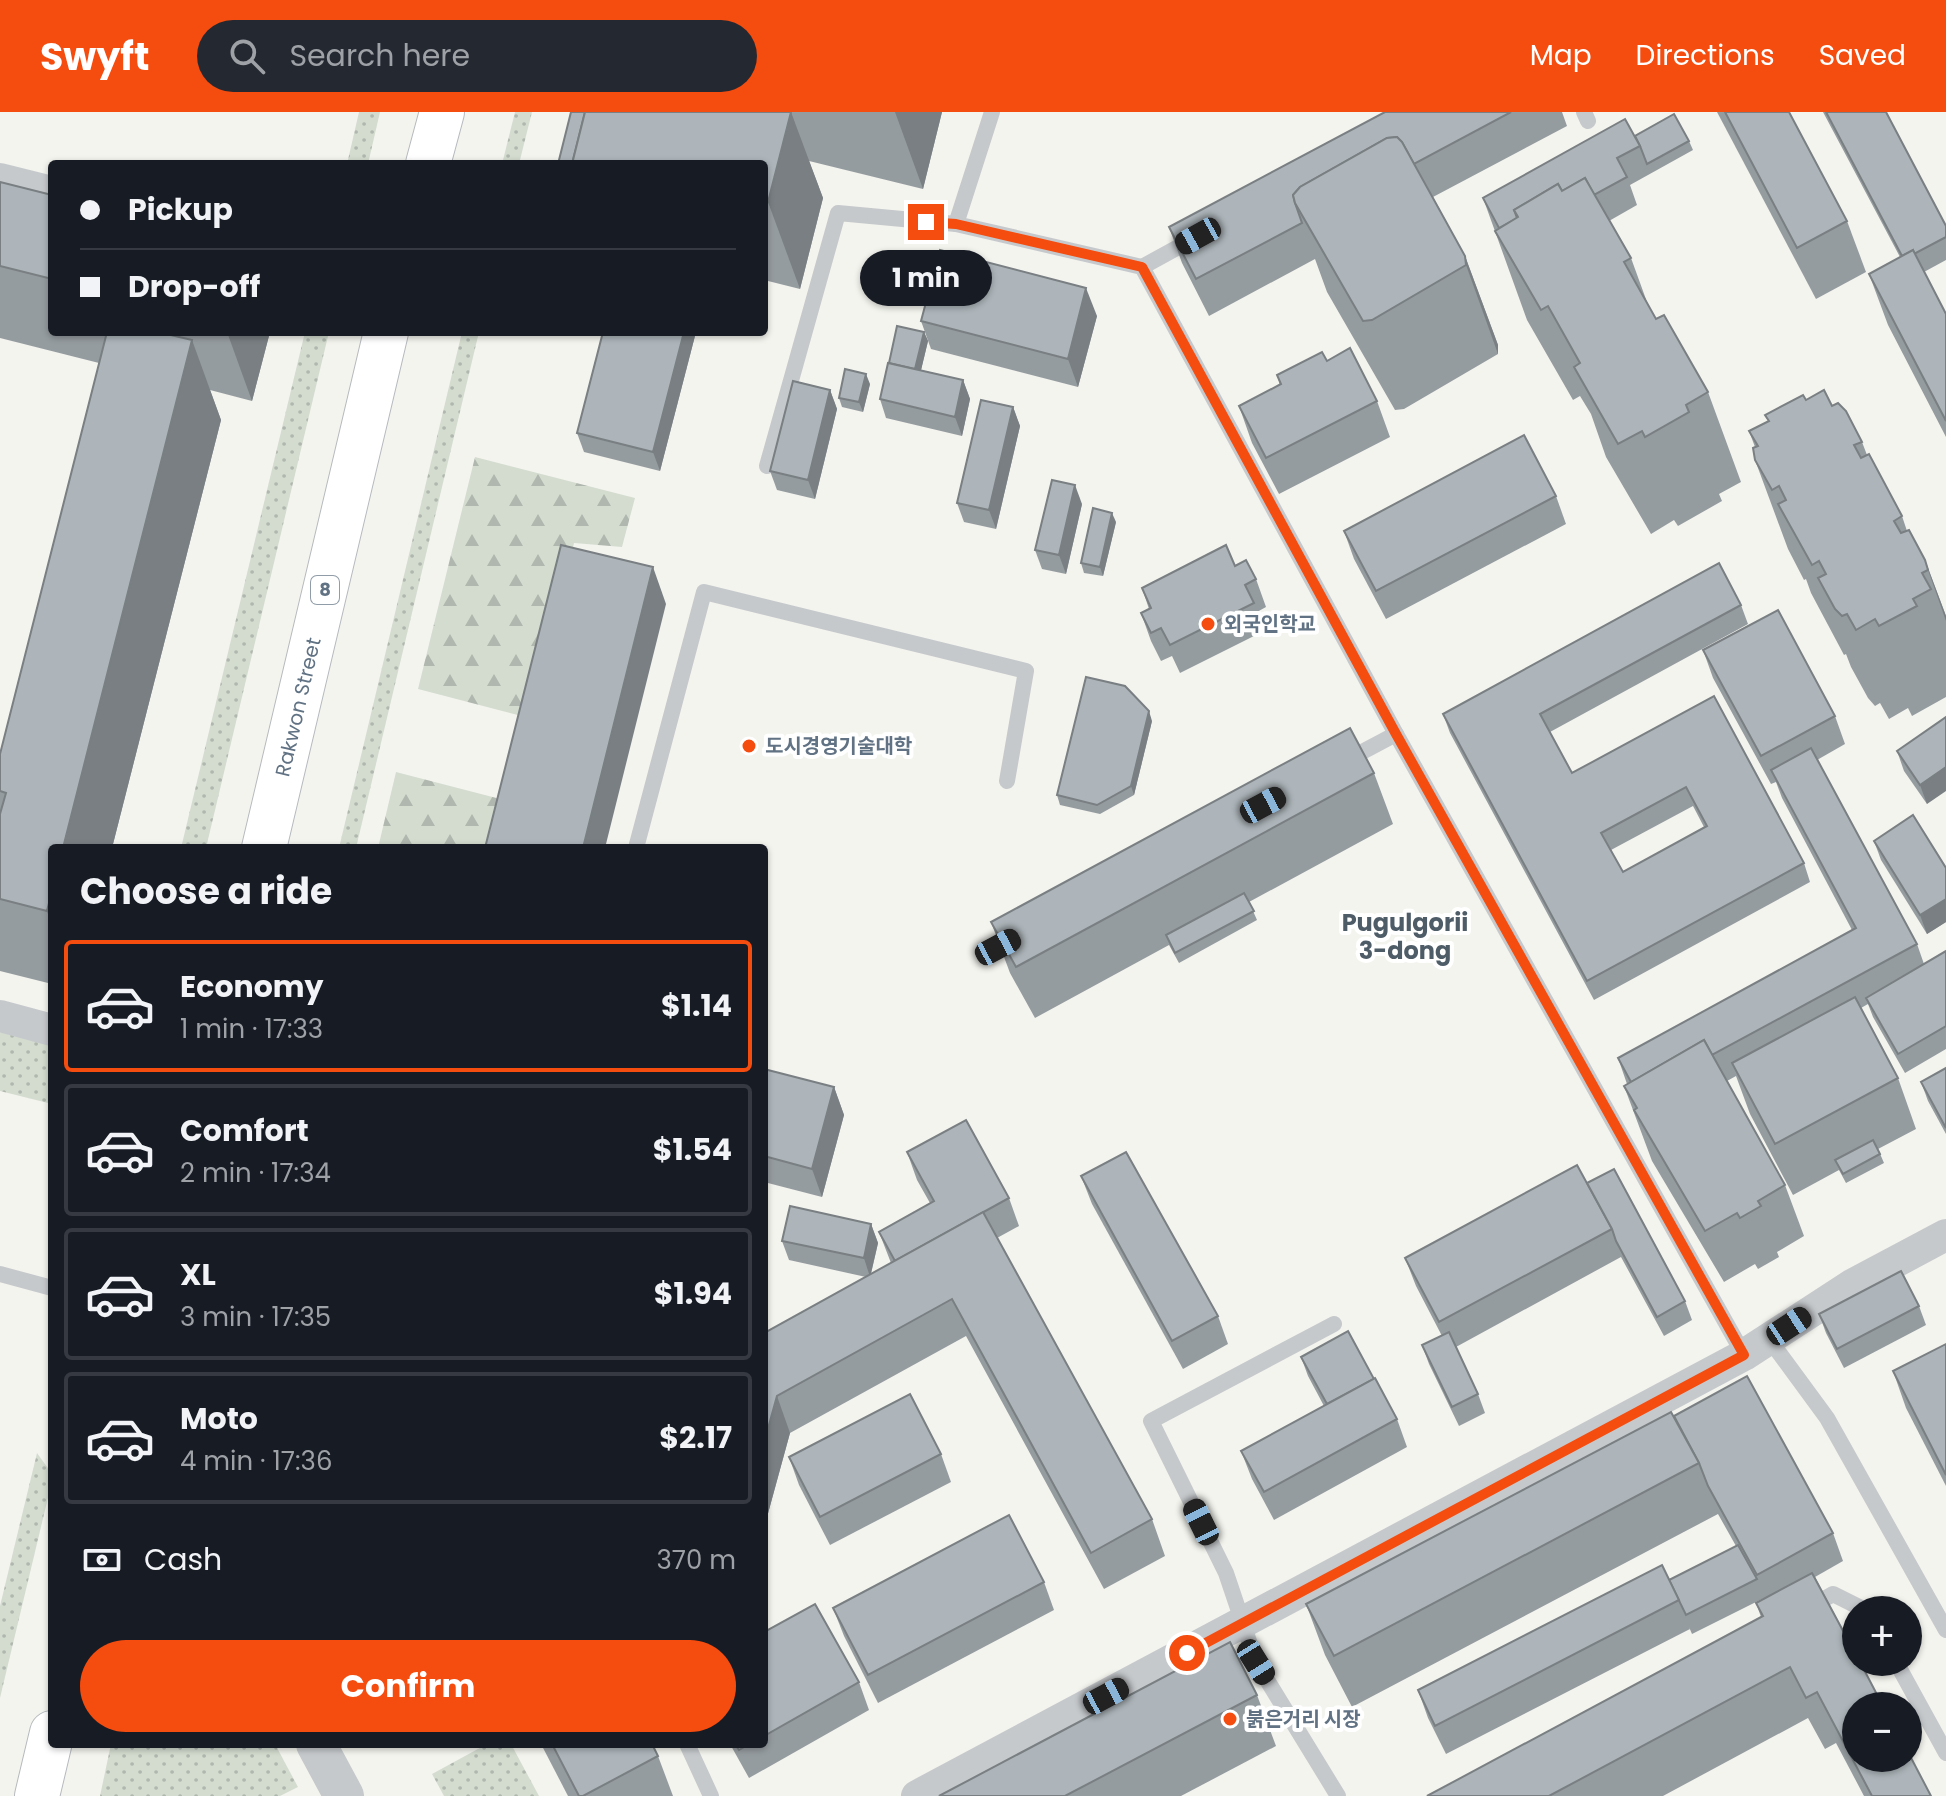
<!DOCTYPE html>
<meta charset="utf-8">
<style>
:root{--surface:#171b24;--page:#242831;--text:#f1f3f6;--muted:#9ea1a6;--line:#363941;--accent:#f54c0f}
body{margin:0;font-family:Poppins,"Noto Sans KR",sans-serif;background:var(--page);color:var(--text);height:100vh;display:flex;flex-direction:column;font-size:30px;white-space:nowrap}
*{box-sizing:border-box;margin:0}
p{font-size:26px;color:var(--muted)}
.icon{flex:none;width:44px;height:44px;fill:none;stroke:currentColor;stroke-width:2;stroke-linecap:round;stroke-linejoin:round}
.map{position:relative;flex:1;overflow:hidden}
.sheet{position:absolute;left:48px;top:732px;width:720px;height:904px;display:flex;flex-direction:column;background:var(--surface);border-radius:8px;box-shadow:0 2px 6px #0004}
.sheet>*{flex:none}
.banner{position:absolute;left:48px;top:48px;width:720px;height:176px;border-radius:8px;box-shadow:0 2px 6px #0004;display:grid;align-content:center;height:176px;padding:0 32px;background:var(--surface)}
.controls{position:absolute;left:1842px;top:1484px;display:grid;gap:16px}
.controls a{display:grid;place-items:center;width:80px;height:80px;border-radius:50%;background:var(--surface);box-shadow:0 2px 6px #0004;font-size:40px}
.end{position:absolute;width:36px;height:36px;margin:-18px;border:10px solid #f54c0f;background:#fff;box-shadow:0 0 0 4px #fff}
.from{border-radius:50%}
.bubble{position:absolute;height:56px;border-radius:28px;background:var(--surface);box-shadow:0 2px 6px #0004;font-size:26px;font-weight:700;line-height:56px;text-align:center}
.car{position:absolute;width:24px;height:48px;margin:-24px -12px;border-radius:10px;box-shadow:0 0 6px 2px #0007;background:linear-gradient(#222 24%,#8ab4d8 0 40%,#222 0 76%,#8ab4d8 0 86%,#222 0)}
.banner b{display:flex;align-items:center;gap:28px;height:76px;font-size:30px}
.banner b+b{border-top:2px solid var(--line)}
.banner i{width:20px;height:20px;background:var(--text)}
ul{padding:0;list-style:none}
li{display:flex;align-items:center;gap:24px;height:132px;margin:0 16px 12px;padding:0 16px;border:4px solid var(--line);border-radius:8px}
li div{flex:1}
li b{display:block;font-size:30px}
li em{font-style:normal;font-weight:700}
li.on{border-color:var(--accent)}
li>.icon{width:72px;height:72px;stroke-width:1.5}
h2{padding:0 32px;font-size:36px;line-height:96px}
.pay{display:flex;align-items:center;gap:20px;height:88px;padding:0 32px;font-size:30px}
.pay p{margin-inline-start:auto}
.cta{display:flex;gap:16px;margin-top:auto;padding:16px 32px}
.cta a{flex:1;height:92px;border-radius:48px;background:var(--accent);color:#fff;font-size:32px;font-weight:700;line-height:92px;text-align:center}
header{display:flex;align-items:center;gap:48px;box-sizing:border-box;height:112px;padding:0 40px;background:var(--accent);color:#fff}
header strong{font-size:38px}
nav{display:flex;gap:44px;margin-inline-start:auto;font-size:28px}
.search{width:560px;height:72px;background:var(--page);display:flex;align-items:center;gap:20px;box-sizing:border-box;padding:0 28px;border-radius:44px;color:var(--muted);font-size:30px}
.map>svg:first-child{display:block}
</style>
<header>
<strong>Swyft</strong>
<div class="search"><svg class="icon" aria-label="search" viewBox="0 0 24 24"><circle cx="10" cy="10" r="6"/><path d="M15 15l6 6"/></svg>Search here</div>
<nav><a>Map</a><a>Directions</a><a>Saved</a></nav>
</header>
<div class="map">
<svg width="1946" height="1684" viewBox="0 0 1946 1684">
<defs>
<pattern id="grass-dots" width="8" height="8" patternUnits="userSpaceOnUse" patternTransform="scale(2)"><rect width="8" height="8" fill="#d4dcd0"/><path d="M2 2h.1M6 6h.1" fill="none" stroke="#afb7ae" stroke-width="1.8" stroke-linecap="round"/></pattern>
<pattern id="forest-firs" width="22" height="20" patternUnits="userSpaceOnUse" patternTransform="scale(2)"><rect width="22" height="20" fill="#d4dcd0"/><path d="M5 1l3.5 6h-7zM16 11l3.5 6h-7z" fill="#afb7ae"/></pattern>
</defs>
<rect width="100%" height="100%" fill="#f4f4ef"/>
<g fill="url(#grass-dots)">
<polygon points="359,0 380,0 368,52 347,52"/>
<polygon points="515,0 532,0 519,52 502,52"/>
<polygon points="305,220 329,220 206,736 181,736"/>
<polygon points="462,220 479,220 356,736 339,736"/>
<polygon points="0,920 52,932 52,992 0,979"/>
<polygon points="37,1341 50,1359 52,1369 0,1586 0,1494"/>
<polygon points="111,1632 275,1632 298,1675 280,1684 100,1684"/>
<polygon points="487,1632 511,1632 539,1684 444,1684 432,1662"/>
</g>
<g fill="url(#forest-firs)">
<polygon points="475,345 635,386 622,435 574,431 533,607 418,577"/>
<polygon points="396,660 516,691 504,736 378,736"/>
</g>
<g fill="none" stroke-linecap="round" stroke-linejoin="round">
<defs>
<g id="primary">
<polyline points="428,52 442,0"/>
<polyline points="264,736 386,220"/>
<polyline points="37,1684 52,1621"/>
</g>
</defs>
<use href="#primary" stroke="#b6babe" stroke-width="46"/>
<g stroke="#c6c9cc" stroke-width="16">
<polyline points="1584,0 1588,9"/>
<polyline points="956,112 992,0"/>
<polyline points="1142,155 1193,127"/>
<polyline points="767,354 838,101 956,112 1142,155 1396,622 1744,1243"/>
<polyline points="1345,649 1396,622"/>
<polyline points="636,736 704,480 1026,559 1007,669"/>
<polyline points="0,1162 52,1176"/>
<polyline points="1334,1212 1151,1309 1226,1461 1256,1550 1338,1684"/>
<polyline points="1769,1227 1827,1306 1946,1518"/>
<polyline points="1807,1497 1833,1482 1865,1498"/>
<polyline points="1896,1550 1946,1641"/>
<polyline points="687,1632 711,1684"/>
</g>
<g stroke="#c6c9cc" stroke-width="32">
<polyline points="0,67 52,80"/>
<polyline points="0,904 52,918"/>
<polyline points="917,1684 1744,1243 1852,1173 1946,1123"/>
</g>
<polyline stroke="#c6c9cc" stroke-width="40" points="316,1632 344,1684"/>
<use href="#primary" stroke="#fff" stroke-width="44"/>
</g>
<g fill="#959ca0" fill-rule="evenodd">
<polygon points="571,0 942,0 923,77 809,49 823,86 800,177 764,168 764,52"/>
<polygon points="1385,0 1562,0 1567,14 1433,85 1465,144 1498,233 1498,242 1404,297 1395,298 1327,180 1315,147 1209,204 1182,151 1169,115"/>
<polygon points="1717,0 1789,0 1847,109 1866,160 1816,187"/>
<polygon points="1823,0 1886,0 1946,114 1946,148 1924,160 1946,202 1946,325 1888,213 1869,162 1900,145"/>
<polygon points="1635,24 1689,29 1693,38 1630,73 1637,93 1609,109 1631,146 1647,190 1656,207 1708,280 1741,370 1719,382 1722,389 1678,414 1674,408 1651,422 1606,345 1591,302 1580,284 1573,288 1527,208 1483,86"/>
<polygon points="0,70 52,83 52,220 270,220 252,289 210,278 221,308 112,736 52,736 52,872 0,859 0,642 99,251 0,226"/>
<polygon points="1097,204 1078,275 931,237 921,209"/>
<polygon points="603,220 696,220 660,359 584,340 577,321"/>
<polygon points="924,220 928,229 921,258 963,268 970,287 962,324 886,306 880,287"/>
<polygon points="1327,249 1377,289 1390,325 1279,382 1252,331 1239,294 1280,273 1277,263"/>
<polygon points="870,272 863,300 842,295 839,286"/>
<polygon points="830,278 837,297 815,387 777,378 770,359"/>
<polygon points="1806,288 1832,294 1862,330 1867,343 1902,404 1907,419 1925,448 1946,504 1946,585 1912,604 1908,596 1889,607 1880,591 1875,594 1868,586 1851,555 1846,542 1844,543 1811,481 1806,467 1804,468 1788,437 1755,348 1755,335 1749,319 1768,309 1765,303"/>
<polygon points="1013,295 1020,314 996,417 964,410 957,391"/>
<polygon points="1556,384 1566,412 1386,507 1354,447 1344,419"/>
<polygon points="1082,392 1066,462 1042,457 1035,438"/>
<polygon points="1116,410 1103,464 1084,461 1081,451"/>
<polygon points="1235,454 1256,467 1266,495 1257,500 1264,519 1180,561 1172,544 1161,549 1151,529 1141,501 1149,497 1142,476"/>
<path d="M 1741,493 L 1748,512 L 1550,620 L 1572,661 L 1714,584 L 1804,751 L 1810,770 L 1594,888 L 1450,621 L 1443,602 ZM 1693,694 L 1704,715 L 1623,760 L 1611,738 Z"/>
<polygon points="1703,538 1835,604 1845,632 1817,648 1917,832 1924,852 1946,839 1946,937 1905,961 1873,905 1868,892 1861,896 1898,966 1916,1017 1878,1037 1884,1051 1846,1071 1839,1058 1793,1083 1750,1002 1736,964 1727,969 1785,1073 1804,1124 1777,1140 1779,1145 1758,1157 1755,1152 1724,1170 1652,1049 1624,974 1627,972 1618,946 1852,818 1782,686 1776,670 1771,672 1713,566"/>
<polygon points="1946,605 1927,692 1904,659 1897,639"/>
<polygon points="1152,609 1134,683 1100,702 1060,693 1057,683"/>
<polygon points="1374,661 1393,712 1249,790 1257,808 1179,851 1169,833 1035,906 1010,861 991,810"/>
<polygon points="1874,729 1946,756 1946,810 1927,822 1881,748"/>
<polygon points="1946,956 1946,1022 1928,989 1921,970"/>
<polygon points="764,957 834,975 844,1003 822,1085 764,1070"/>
<polygon points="907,1040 1009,1086 1019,1114 997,1126 1152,1407 1165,1444 1104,1477 966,1224 790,1321 764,1416 764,1221 866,1165 789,1148 782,1129 871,1112 878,1131 871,1162 891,1151 879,1120 930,1091 917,1068"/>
<polygon points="1081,1064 1218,1204 1228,1232 1183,1257 1092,1092"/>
<polygon points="1587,1071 1685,1189 1692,1208 1664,1224 1621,1145 1456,1235 1478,1282 1485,1301 1459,1314 1429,1252 1422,1233 1442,1224 1416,1174 1405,1146"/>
<polygon points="1919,1194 1926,1213 1844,1256 1826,1221 1819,1202"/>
<polygon points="1946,1232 1946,1374 1906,1296 1893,1259"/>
<polygon points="1301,1245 1374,1267 1397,1307 1407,1335 1274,1408 1252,1367 1241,1339 1324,1294 1308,1264"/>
<polygon points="1674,1304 1833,1421 1843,1449 1815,1465 1931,1684 1864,1684 1836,1631 1825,1637 1808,1606 1663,1684 1427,1684 1761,1505 1756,1491 1764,1486 1692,1522 1689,1515 1690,1517 1446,1642 1428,1606 1418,1578 1669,1468 1736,1434 1718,1402 1352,1595 1325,1543 1306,1492"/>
<polygon points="941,1342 951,1370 830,1433 799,1373 789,1345"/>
<polygon points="1044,1470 1054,1498 878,1591 844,1524 833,1496"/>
<polygon points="764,1520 859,1570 869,1598 749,1666 730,1632 764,1632"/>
<polygon points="1257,1583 1276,1634 1181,1684 939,1684"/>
<polygon points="541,1632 652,1632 658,1644 673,1684 568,1684"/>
</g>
<g fill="#797f82">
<polygon points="791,0 823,86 800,177 768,90"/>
<polygon points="895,0 942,0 923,77"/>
<polygon points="1465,144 1498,233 1498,242 1466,153"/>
<polygon points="1086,176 1097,204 1078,275 1068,247"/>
<polygon points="227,220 270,220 252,289"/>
<polygon points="684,220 696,220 660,359 653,340"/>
<polygon points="924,220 928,229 917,275 913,265"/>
<polygon points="192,228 221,308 112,736 63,736"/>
<polygon points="866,262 870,272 863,300 859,290"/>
<polygon points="963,268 970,287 962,324 955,305"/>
<polygon points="830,278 837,297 815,387 808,368"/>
<polygon points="1013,295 1020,314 996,417 989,398"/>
<polygon points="1075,373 1082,392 1066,462 1059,443"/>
<polygon points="1112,401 1116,410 1103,464 1100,455"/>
<polygon points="1925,448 1946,504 1946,509 1928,458"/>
<polygon points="653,455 666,492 605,736 583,736"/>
<polygon points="1149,599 1152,609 1134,683 1131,674"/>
<polygon points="1946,655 1946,679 1927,692 1920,673"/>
<polygon points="52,779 52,813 47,799"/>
<polygon points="1946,787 1946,810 1927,822 1920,803"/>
<polygon points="834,975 844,1003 822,1085 812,1057"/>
<polygon points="764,1093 768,1103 764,1117"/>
<polygon points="871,1112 878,1131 870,1165 864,1146"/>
<polygon points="777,1284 790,1321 764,1416 764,1331"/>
</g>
<g fill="#adb5ba" stroke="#797f82" stroke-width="2" fill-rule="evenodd">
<polygon points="571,0 585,0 572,52 558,52"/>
<polygon points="585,0 791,0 768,90 764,89 764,52 572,52"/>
<polygon points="1385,0 1511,0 1414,52 1402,30 1397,25 1387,26 1300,75 1293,83 1295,91 1302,111 1196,167 1169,115"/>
<polygon points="1725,0 1789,0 1847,109 1797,136"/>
<polygon points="1826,0 1886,0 1946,114 1946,125 1914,142 1913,138 1902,144"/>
<polygon points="1674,2 1689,29 1647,52 1640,34 1635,24"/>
<polygon points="1625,7 1640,34 1617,46 1627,65 1594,83 1585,66 1562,79 1558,72 1514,98 1517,106 1499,116 1483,86"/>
<polygon points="1397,25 1402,30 1465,144 1466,153 1372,208 1363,209 1295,91 1293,83 1300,75 1387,26"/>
<polygon points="1585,66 1631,146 1624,150 1656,207 1664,203 1708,280 1686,293 1689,300 1645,325 1642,319 1618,332 1574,255 1580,251 1548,194 1541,198 1495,119 1518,105 1514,98 1558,72 1562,79"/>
<polygon points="0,70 52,83 52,167 0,154"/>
<polygon points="940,138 1086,176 1068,247 921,209"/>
<polygon points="1913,138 1946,202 1946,309 1869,162"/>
<polygon points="897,214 924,220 915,257 889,251"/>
<polygon points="107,220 158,220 192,228 63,736 52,736 52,779 47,799 0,787 0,702 6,681 0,679 0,642"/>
<polygon points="603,220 684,220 653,340 577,321"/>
<polygon points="1350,236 1377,289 1266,346 1239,294 1281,272 1277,263 1322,240 1327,249"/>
<polygon points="888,251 963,268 955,305 880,287"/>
<polygon points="845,257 866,262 859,290 839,286"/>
<polygon points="793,269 830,278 808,368 770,359"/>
<polygon points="1824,278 1832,294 1838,291 1846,299 1862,330 1854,333 1861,346 1869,342 1902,404 1894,409 1901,421 1909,418 1925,448 1928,458 1922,461 1931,477 1913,487 1917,494 1879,514 1875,507 1856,518 1847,502 1842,504 1835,497 1818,466 1826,462 1819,449 1812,453 1778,392 1786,388 1779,374 1772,378 1755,348 1753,336 1758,334 1749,319 1769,309 1765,303 1803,283 1806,288"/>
<polygon points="981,288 1013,295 989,398 957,391"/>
<polygon points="1524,323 1556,384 1376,479 1344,419"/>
<polygon points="1052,368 1075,373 1059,443 1035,438"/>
<polygon points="1093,396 1112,401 1100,455 1081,451"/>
<polygon points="561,433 653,455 583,736 485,736"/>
<polygon points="1226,433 1235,454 1246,448 1256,467 1245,473 1254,491 1170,533 1161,516 1151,521 1141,501 1151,496 1142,476"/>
<path d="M 1719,451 L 1741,493 L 1540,602 L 1572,661 L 1714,584 L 1804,751 L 1587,869 L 1443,602 ZM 1686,675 L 1707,714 L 1623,760 L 1601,721 Z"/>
<polygon points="1778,498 1835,604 1761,644 1703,538"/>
<polygon points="1086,565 1125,574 1149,599 1131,674 1097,693 1057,683"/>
<polygon points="1946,605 1946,655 1920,673 1897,639"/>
<polygon points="1350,616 1374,661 1016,855 991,810"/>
<polygon points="1811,636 1917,832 1712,943 1704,928 1631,970 1618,946 1856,816 1771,658"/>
<polygon points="1913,703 1946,756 1946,787 1920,803 1874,729"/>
<polygon points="1244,781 1254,799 1175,841 1166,823"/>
<polygon points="1946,839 1946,914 1898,942 1866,886"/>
<polygon points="1855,885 1898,966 1775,1032 1732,951"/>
<polygon points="1704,928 1785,1073 1758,1089 1761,1094 1740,1106 1737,1101 1705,1119 1634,998 1637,996 1624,974"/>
<polygon points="1946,956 1946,1016 1921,970"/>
<polygon points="764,957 834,975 812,1057 764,1044"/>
<polygon points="966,1008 1009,1086 895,1149 879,1120 934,1089 907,1040"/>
<polygon points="1873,1028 1880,1042 1843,1062 1835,1048"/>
<polygon points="1126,1040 1218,1204 1172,1229 1081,1064"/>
<polygon points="1577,1053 1612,1117 1439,1210 1405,1146"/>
<polygon points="1614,1057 1685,1189 1657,1205 1616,1129 1612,1117 1587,1071"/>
<polygon points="790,1094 871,1112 864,1146 782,1129"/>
<polygon points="983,1100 1152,1407 1091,1441 952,1187 777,1284 764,1331 764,1221"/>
<polygon points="1901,1159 1919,1194 1837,1237 1819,1202"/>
<polygon points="1348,1219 1374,1267 1327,1292 1301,1245"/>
<polygon points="1449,1220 1478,1282 1452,1295 1422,1233"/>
<polygon points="1946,1232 1946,1363 1893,1259"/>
<polygon points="1747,1264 1833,1421 1757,1463 1708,1374 1699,1351 1674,1304"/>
<polygon points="1375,1266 1397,1307 1264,1380 1241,1339"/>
<polygon points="910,1282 941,1342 820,1405 789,1345"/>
<polygon points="1671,1300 1699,1351 1334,1544 1306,1492"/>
<polygon points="1009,1403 1044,1470 868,1563 833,1496"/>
<polygon points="1738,1433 1757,1467 1686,1503 1669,1468"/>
<polygon points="1662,1453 1679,1488 1435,1614 1418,1578"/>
<polygon points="1812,1461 1856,1543 1856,1550 1860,1550 1883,1594 1856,1594 1856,1646 1908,1646 1908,1640 1931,1684 1872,1684 1817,1580 1806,1586 1790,1555 1549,1684 1427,1684 1763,1504 1756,1491"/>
<polygon points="815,1492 859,1570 764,1624 764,1520"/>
<polygon points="1230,1530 1257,1583 1065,1684 939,1684"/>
<polygon points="552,1632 652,1632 658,1644 583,1684 579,1684"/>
<polygon points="735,1632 749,1632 739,1638"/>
</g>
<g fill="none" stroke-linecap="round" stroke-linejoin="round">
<polyline stroke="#f54c0f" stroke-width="10" points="926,110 956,112 1142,155 1396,622 1744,1243 1187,1541"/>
</g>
<g fill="#f54c0f" stroke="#fff" stroke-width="3">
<circle cx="1208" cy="512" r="8"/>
<circle cx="749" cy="634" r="8"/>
<circle cx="1230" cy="1607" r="8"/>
</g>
<g text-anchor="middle" stroke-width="8" stroke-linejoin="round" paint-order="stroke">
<rect fill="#fff" stroke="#909ca8" stroke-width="2" x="311" y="464" width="28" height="28" rx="6"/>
<g font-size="18" font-weight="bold" fill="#607283">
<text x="325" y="484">8</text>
</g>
<g font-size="20" font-weight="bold" fill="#607283" stroke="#fff" text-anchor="start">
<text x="1224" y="519">외국인학교</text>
<text x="765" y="641">도시경영기술대학</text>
<text x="1246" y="1614">붉은거리 시장</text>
</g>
<g font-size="20" fill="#607283" stroke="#fff">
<text transform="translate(298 595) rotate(-77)" y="7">Rakwon Street</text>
</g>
<g font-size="24" font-weight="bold" fill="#4e5c68" stroke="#fff">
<text x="1405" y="819">Pugulgorii<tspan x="1405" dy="28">3-dong</tspan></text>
</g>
</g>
</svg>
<div class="controls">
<a>+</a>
<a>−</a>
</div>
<i class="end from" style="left:1187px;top:1541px"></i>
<i class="end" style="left:926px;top:110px"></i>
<div class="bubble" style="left:860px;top:138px;width:132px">1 min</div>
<i class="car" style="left:1198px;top:124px;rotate:241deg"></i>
<i class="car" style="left:1263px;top:693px;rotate:62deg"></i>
<i class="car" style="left:998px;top:835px;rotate:62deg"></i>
<i class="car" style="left:1789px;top:1214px;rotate:57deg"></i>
<i class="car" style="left:1201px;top:1410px;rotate:334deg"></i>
<i class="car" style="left:1256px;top:1550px;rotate:148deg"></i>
<i class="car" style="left:1106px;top:1584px;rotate:62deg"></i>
<div class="banner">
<b><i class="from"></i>Pickup</b>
<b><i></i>Drop-off</b>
</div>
<section class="sheet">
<h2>Choose a ride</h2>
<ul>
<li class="on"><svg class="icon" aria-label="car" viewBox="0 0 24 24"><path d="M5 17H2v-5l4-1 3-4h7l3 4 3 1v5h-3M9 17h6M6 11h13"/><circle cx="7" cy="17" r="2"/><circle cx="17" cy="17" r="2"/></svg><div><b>Economy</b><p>1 min · 17:33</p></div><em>$1.14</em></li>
<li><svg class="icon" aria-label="car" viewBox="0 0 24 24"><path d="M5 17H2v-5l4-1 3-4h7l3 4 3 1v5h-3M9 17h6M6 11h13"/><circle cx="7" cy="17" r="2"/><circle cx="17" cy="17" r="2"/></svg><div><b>Comfort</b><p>2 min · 17:34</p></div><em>$1.54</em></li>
<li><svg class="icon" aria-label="car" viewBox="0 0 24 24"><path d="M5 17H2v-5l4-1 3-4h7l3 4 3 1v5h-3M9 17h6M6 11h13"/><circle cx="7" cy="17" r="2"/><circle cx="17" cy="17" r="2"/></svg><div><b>XL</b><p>3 min · 17:35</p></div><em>$1.94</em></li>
<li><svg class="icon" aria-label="car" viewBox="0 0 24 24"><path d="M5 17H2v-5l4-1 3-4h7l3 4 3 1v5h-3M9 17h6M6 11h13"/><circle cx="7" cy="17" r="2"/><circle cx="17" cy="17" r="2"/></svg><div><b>Moto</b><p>4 min · 17:36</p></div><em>$2.17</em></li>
</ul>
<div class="pay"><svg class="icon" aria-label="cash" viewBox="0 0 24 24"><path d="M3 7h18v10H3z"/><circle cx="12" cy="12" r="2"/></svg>Cash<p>370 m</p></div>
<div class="cta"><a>Confirm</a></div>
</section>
</div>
